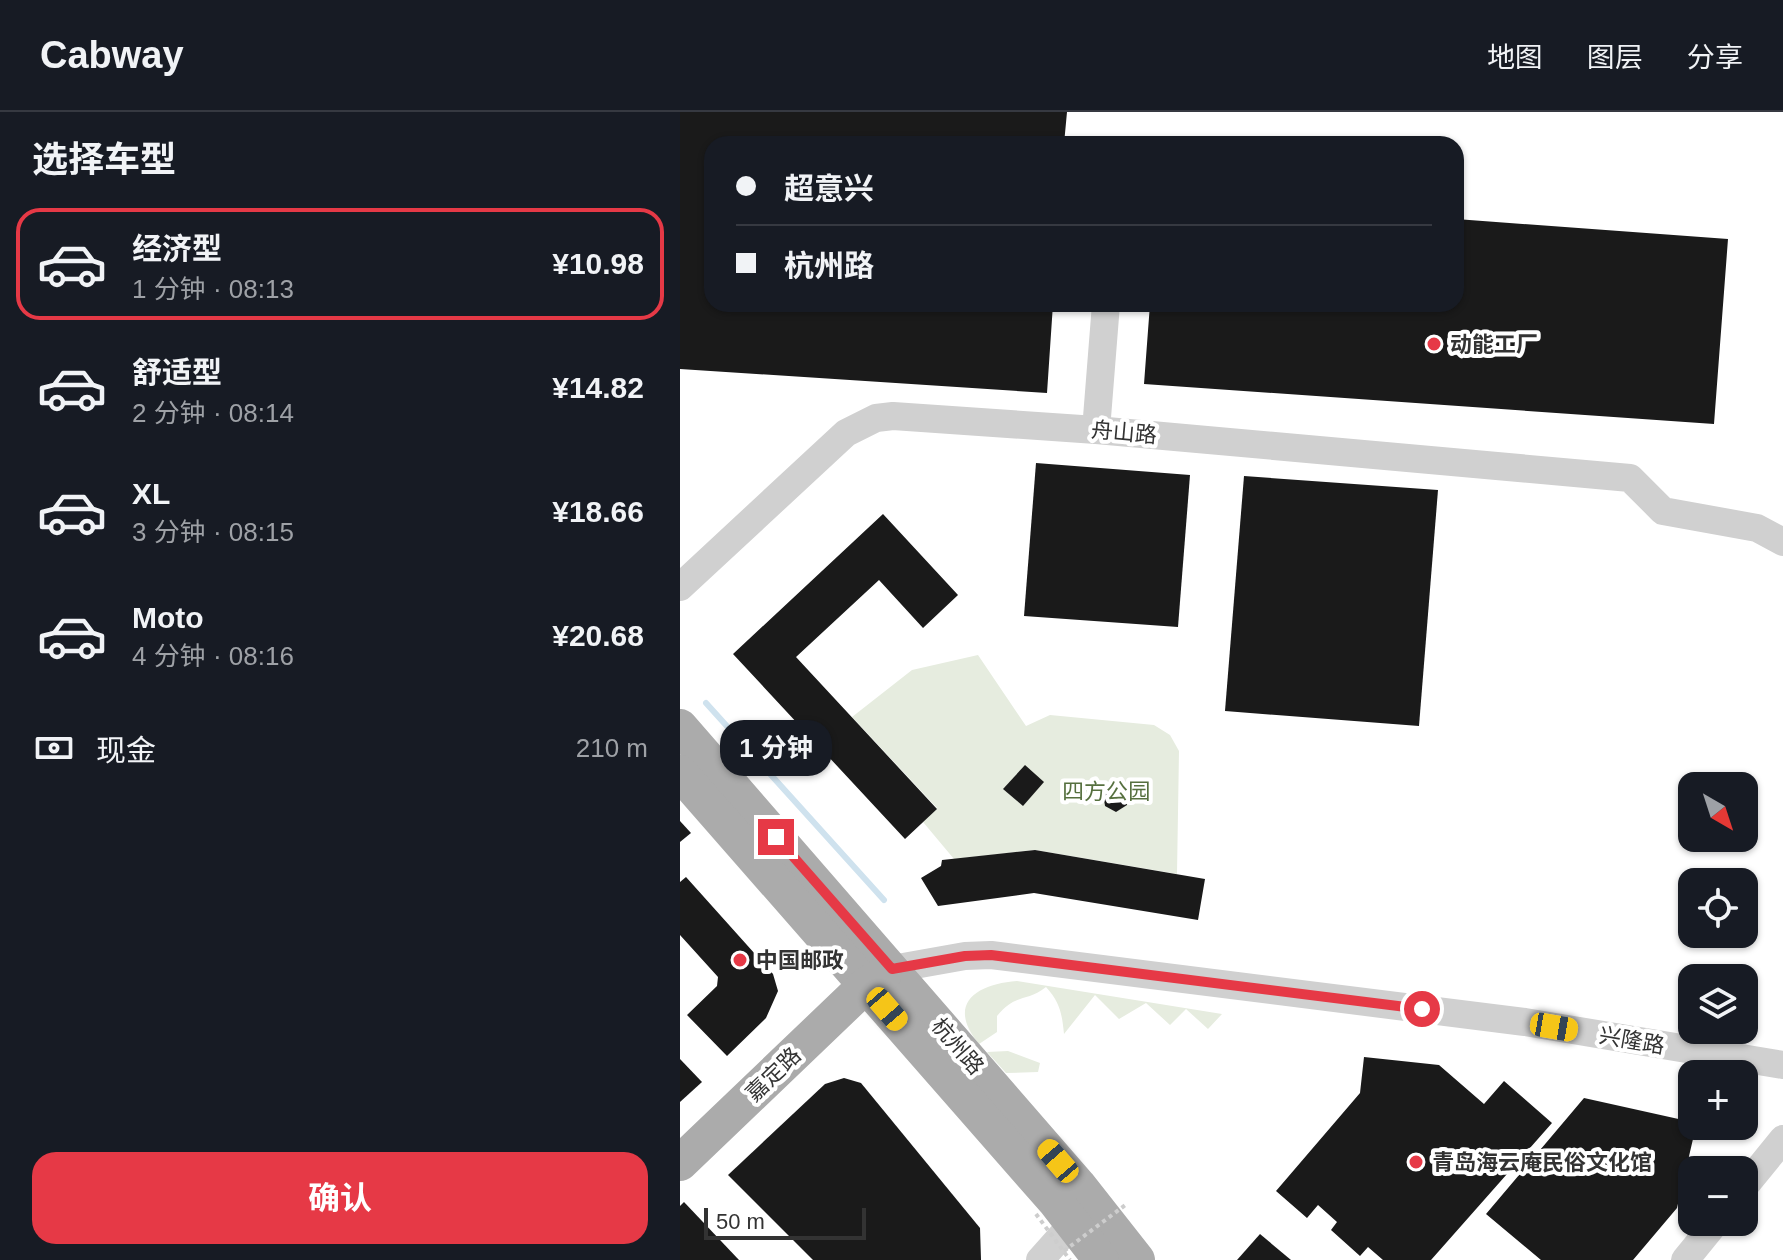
<!DOCTYPE html>
<html lang="zh">
<meta charset="utf-8">
<style>
:root{--surface:#171b24;--page:#242831;--text:#f1f3f6;--muted:#9ea1a6;--line:#363941;--accent:#e63946}
body{margin:0;font-family:Arial,"Noto Sans SC",sans-serif;background:var(--page);color:var(--text);height:100vh;display:flex;flex-direction:column;font-size:30px;white-space:nowrap}
*{box-sizing:border-box;margin:0}
p{font-size:26px;color:var(--muted)}
.icon{flex:none;width:44px;height:44px;fill:none;stroke:currentColor;stroke-width:2;stroke-linecap:round;stroke-linejoin:round}
.map{position:relative;flex:1;overflow:hidden}
.details{display:flex;flex-direction:column;background:var(--surface);width:680px}
.details>*{flex:none}
.top-card{position:absolute;left:24px;top:24px;width:760px;height:176px;border-radius:24px;box-shadow:0 2px 6px #0004;display:grid;align-content:center;height:176px;padding:0 32px;background:var(--surface)}
.needle{width:52px;rotate:141deg}
.fabs{position:absolute;left:998px;top:660px;display:grid;gap:16px}
.fabs a{display:grid;place-items:center;width:80px;height:80px;border-radius:16px;background:var(--surface);box-shadow:0 2px 6px #0004;font-size:40px}
.scale{position:absolute;left:24px;bottom:20px;width:162px;box-sizing:border-box;padding-left:8px;border:4px solid #333;border-top:0;font-size:22px;line-height:28px;white-space:nowrap;color:#333;-webkit-text-stroke:6px #fff;paint-order:stroke}
.end{position:absolute;width:36px;height:36px;margin:-18px;border:10px solid #e63946;background:#fff;box-shadow:0 0 0 4px #fff}
.from{border-radius:50%}
.bubble{position:absolute;height:56px;border-radius:24px;background:var(--surface);box-shadow:0 2px 6px #0004;font-size:26px;font-weight:700;line-height:56px;text-align:center}
.car{position:absolute;width:24px;height:48px;margin:-24px -12px;border-radius:10px;box-shadow:0 0 6px 2px #0007;background:linear-gradient(#f5c518 24%,#345 0 40%,#f5c518 0 76%,#345 0 86%,#f5c518 0)}
.top-card b{display:flex;align-items:center;gap:28px;height:76px;font-size:30px}
.top-card b+b{border-top:2px solid var(--line)}
.top-card i{width:20px;height:20px;background:var(--text)}
ul{padding:0;list-style:none}
li{display:flex;align-items:center;gap:24px;height:112px;margin:0 16px 12px;padding:0 16px;border:4px solid transparent;border-radius:24px}
li div{flex:1}
li b{display:block;font-size:30px}
li em{font-style:normal;font-weight:700}
li.current{border-color:var(--accent)}
li>.icon{width:72px;height:72px;stroke-width:1.5}
h2{padding:0 32px;font-size:36px;line-height:96px}
.pay{display:flex;align-items:center;gap:20px;height:88px;padding:0 32px;font-size:30px}
.pay p{margin-inline-start:auto}
.action{display:flex;gap:16px;margin-top:auto;padding:16px 32px}
.action a{flex:1;height:92px;border-radius:24px;background:var(--accent);color:#fff;font-size:32px;font-weight:700;line-height:92px;text-align:center}
header{display:flex;align-items:center;gap:48px;box-sizing:border-box;height:112px;padding:0 40px;background:var(--surface);border-bottom:2px solid var(--line)}
header strong{font-size:38px}
nav{display:flex;gap:44px;margin-inline-start:auto;font-size:28px}
main{display:flex;flex:1;min-height:0}
.map>svg:first-child{display:block}
</style>
<header>
<strong>Cabway</strong>
<nav><a>地图</a><a>图层</a><a>分享</a></nav>
</header>
<main>
<section class="details">
<h2>选择车型</h2>
<ul>
<li class="current"><svg class="icon" aria-label="car" viewBox="0 0 24 24"><path d="M5 17H2v-5l4-1 3-4h7l3 4 3 1v5h-3M9 17h6M6 11h13"/><circle cx="7" cy="17" r="2"/><circle cx="17" cy="17" r="2"/></svg><div><b>经济型</b><p>1 分钟 · 08:13</p></div><em>¥10.98</em></li>
<li><svg class="icon" aria-label="car" viewBox="0 0 24 24"><path d="M5 17H2v-5l4-1 3-4h7l3 4 3 1v5h-3M9 17h6M6 11h13"/><circle cx="7" cy="17" r="2"/><circle cx="17" cy="17" r="2"/></svg><div><b>舒适型</b><p>2 分钟 · 08:14</p></div><em>¥14.82</em></li>
<li><svg class="icon" aria-label="car" viewBox="0 0 24 24"><path d="M5 17H2v-5l4-1 3-4h7l3 4 3 1v5h-3M9 17h6M6 11h13"/><circle cx="7" cy="17" r="2"/><circle cx="17" cy="17" r="2"/></svg><div><b>XL</b><p>3 分钟 · 08:15</p></div><em>¥18.66</em></li>
<li><svg class="icon" aria-label="car" viewBox="0 0 24 24"><path d="M5 17H2v-5l4-1 3-4h7l3 4 3 1v5h-3M9 17h6M6 11h13"/><circle cx="7" cy="17" r="2"/><circle cx="17" cy="17" r="2"/></svg><div><b>Moto</b><p>4 分钟 · 08:16</p></div><em>¥20.68</em></li>
</ul>
<div class="pay"><svg class="icon" aria-label="cash" viewBox="0 0 24 24"><path d="M3 7h18v10H3z"/><circle cx="12" cy="12" r="2"/></svg>现金<p>210 m</p></div>
<div class="action"><a>确认</a></div>
</section>
<div class="map">
<svg width="1103" height="1148" viewBox="0 0 1103 1148">
<rect width="100%" height="100%" fill="#fff"/>
<g fill="#e6ecdf">
<polygon points="298,543 346,614 370,603 474,613 490,623 499,639 497,762 355,738 274,747 243,710 257,696 172,605 232,558"/>
<path d="M 337,869 L 542,902 L 528,917 L 506,897 L 490,913 L 466,891 L 439,907 L 415,883 L 384,922 C 382,902 380,890 366,875 C 346,891 337,880 317,904 L 317,920 L 299,932 C 266,892 296,872 337,869 Z"/>
<polygon points="328,939 360,951 358,960 326,961 307,940"/>
</g>
<g fill="none" stroke-linecap="round" stroke-linejoin="round">
<polyline stroke="#cfe2ee" stroke-width="6" points="26,591 204,788"/>
</g>
<g fill="#1a1a1a">
<polygon points="0,0 387,0 384,32 32,32 32,192 373,192 367,281 0,257"/>
<polygon points="776,107 1048,127 1034,312 464,272 470,192 776,192"/>
<polygon points="356,351 510,363 498,515 344,504"/>
<polygon points="564,364 758,378 739,614 545,599"/>
<polygon points="203,402 278,483 243,516 199,468 116,545 257,697 225,727 53,542"/>
<polygon points="345,653 364,670 343,694 323,677"/>
<polygon points="434,674 446,679 447,693 436,700 425,694 423,681"/>
<polygon points="0,709 11,721 0,730"/>
<polygon points="355,738 525,767 518,808 354,781 258,794 241,766 261,754 262,748"/>
<polygon points="6,765 93,862 98,879 86,906 47,944 7,903 37,874 38,865 0,823 0,770"/>
<polygon points="684,945 759,953 804,992 824,969 872,1011 751,1148 703,1148 688,1135 680,1144 651,1118 657,1110 638,1093 627,1106 596,1079 680,981"/>
<polygon points="0,947 22,970 0,990"/>
<polygon points="164,966 181,971 300,1116 301,1148 133,1148 48,1063 145,972"/>
<polygon points="904,986 1012,1010 1012,1014 1016,1014 997,1096 953,1148 861,1148 806,1102"/>
<polygon points="4,1090 59,1148 0,1148 0,1094"/>
<polygon points="580,1122 611,1148 557,1148"/>
</g>
<g fill="none" stroke-linecap="round" stroke-linejoin="round">
<g stroke="#d0d0d0" stroke-width="28">
<polyline points="416,318 426,192"/>
<polyline points="0,475 166,321 196,306 213,304 416,318 950,366 983,399 1077,416 1103,430"/>
<polyline points="212,857 285,844 311,843 845,910 1103,953"/>
<polyline points="1064,1075 1103,1027"/>
<polyline points="360,1148 393,1111"/>
<polyline points="1005,1148 1036,1110"/>
</g>
<g stroke="#ababab" stroke-width="36">
<polyline points="0,615 398,1073 457,1148"/>
<polyline points="0,661 376,1090 421,1148"/>
<polyline points="0,1051 186,873 204,862"/>
</g>
<g stroke="#cdcdcd" stroke-width="4" stroke-dasharray="4 4" stroke-linecap="butt">
<polyline points="356,1102 390,1148"/>
<polyline points="384,1139 448,1091"/>
</g>
</g>
<g fill="none" stroke-linecap="round" stroke-linejoin="round">
<polyline stroke="#e63946" stroke-width="10" points="96,725 212,857 285,844 311,843 742,897"/>
</g>
<g fill="#e63946" stroke="#fff" stroke-width="3">
<circle cx="754" cy="232" r="8"/>
<circle cx="60" cy="848" r="8"/>
<circle cx="736" cy="1050" r="8"/>
</g>
<g text-anchor="middle" stroke-width="8" stroke-linejoin="round" paint-order="stroke">
<g font-size="22" font-weight="bold" fill="#333" stroke="#fff" text-anchor="start">
<text x="770" y="240">动能工厂</text>
<text x="76" y="856">中国邮政</text>
<text x="752" y="1058">青岛海云庵民俗文化馆</text>
</g>
<g font-size="22" fill="#333" stroke="#fff">
<text transform="translate(444 320) rotate(5)" y="8">舟山路</text>
<text transform="translate(952 928) rotate(10)" y="8">兴隆路</text>
<text transform="translate(278 934) rotate(49)" y="8">杭州路</text>
<text transform="translate(93 962) rotate(-44)" y="8">嘉定路</text>
</g>
<g font-size="22" fill="#56703f" stroke="#fff">
<text x="426" y="687">四方公园</text>
</g>
</g>
</svg>
<div class="fabs">
<a><svg class="needle" viewBox="-14 -14 28 28"><path d="M0-13l5 13h-10z" fill="#e53935"/><path d="M0 13l5-13h-10z" fill="#9ea1a6"/></svg></a>
<a><svg class="icon" aria-label="locate" viewBox="0 0 24 24"><circle cx="12" cy="12" r="6"/><path d="M12 2v4M12 18v4M2 12h4M18 12h4"/></svg></a>
<a><svg class="icon" aria-label="layers" viewBox="0 0 24 24"><path d="M12 4l9 5-9 5-9-5zM3 14l9 5 9-5"/></svg></a>
<a>+</a>
<a>−</a>
</div>
<div class="scale">50 m</div>
<i class="end from" style="left:742px;top:897px"></i>
<i class="end" style="left:96px;top:725px"></i>
<div class="bubble" style="left:40px;top:608px;width:112px">1 分钟</div>
<i class="car" style="left:207px;top:897px;rotate:139deg"></i>
<i class="car" style="left:874px;top:915px;rotate:100deg"></i>
<i class="car" style="left:378px;top:1049px;rotate:319deg"></i>
<div class="top-card">
<b><i class="from"></i>超意兴</b>
<b><i></i>杭州路</b>
</div>
</div>
</main>
